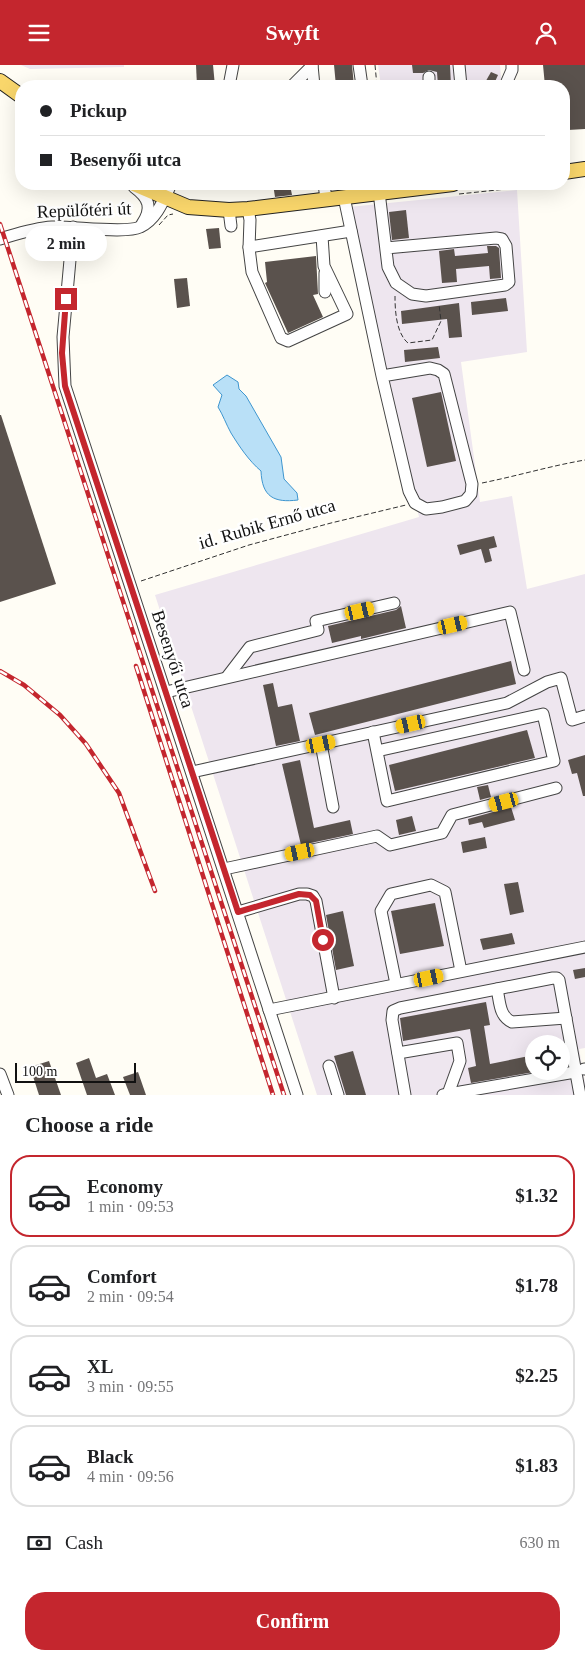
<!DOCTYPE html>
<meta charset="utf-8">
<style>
:root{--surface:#fff;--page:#f2f2f2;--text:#202124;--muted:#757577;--line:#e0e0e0;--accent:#c4262e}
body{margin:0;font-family:Georgia,serif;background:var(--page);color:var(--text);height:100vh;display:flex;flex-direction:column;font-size:19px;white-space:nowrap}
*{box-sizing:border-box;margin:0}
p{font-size:16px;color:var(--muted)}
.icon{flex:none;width:28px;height:28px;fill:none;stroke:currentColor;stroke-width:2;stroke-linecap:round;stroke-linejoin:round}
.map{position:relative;height:1030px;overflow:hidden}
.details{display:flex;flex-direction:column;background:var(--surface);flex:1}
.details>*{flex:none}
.top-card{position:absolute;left:15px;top:15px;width:555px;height:110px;border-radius:20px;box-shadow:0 5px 20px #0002;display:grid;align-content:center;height:110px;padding:0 25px;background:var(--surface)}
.buttons{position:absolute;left:525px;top:970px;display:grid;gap:10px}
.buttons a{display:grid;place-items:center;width:45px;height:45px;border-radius:50%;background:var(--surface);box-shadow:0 5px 20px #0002;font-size:25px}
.scale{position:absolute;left:15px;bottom:12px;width:121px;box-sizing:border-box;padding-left:5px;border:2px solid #111;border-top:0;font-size:14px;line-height:18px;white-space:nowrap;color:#111;-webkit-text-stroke:4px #fff;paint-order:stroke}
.end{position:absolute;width:22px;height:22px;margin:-11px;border:6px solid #c4262e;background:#fff;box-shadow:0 0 0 2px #fff}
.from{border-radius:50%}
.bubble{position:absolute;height:35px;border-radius:18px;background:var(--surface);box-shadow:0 5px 20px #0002;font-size:16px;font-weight:800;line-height:35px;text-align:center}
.car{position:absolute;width:15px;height:30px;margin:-15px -8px;border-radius:6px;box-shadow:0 0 4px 1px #0007;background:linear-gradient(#f5c518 24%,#345 0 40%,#f5c518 0 76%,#345 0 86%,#f5c518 0)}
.top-card b{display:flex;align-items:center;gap:18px;height:48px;font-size:19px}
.top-card b+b{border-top:1px solid var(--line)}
.top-card i{width:12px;height:12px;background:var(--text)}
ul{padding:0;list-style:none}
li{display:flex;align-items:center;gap:15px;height:82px;margin:0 10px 8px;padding:0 15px;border:2px solid var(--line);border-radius:20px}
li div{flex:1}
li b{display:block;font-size:19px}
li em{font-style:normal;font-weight:800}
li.selected{border-color:var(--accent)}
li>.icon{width:45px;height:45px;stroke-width:1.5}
h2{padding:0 25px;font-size:22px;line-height:60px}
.pay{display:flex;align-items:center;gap:12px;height:55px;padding:0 25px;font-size:19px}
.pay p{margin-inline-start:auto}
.primary-button{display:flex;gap:10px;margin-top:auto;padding:10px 25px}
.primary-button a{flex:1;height:58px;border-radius:20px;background:var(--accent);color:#fff;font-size:20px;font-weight:800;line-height:58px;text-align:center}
header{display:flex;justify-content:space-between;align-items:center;height:65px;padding:0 25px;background:var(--accent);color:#fff;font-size:22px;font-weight:800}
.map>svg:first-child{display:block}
</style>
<header><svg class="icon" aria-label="menu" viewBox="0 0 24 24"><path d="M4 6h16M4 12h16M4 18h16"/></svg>Swyft<svg class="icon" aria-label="person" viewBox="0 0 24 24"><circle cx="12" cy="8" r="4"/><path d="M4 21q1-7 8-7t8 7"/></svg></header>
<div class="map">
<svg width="585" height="1030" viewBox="0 0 585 1030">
<rect width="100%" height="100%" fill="#fffdf5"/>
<g fill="#eee6ef" fill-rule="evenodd">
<polygon points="21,0 124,0 124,2 30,4"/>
<polygon points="378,0 500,0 501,13 497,21 381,21"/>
<path d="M 517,125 L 527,287 L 461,297 L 480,437 L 512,431 L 527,524 L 585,509 L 585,983 L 579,984 L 585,1017 L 585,1030 L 317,1030 L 155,530 L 419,452 L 349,142 ZM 534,979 L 561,979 L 561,1006 L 534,1006 Z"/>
</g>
<path fill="#b9e0f7" stroke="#3f96cf" d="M 227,310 L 238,317 L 239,324 L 246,331 L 281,392 L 284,414 L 297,428 L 298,435 C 274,438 262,432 261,406 C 249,396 239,381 231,368 C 226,359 223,350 218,342 L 222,330 L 213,320 Z"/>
<g fill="#5a524d">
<polygon points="196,0 213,0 215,21 197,21"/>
<polygon points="334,0 352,0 354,21 336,21"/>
<polygon points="412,0 450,0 451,21 438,21 437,7 429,5 423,8 413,8"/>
<polygon points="543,0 585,0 585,64 568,65 567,46 564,46 564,21 545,21"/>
<polygon points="491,7 498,10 493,21 483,21"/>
<polygon points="273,119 306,119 306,123 291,125 292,130 275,132"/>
<polygon points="406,145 409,173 392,175 389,147"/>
<polygon points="219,163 221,183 209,184 206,164"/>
<polygon points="487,181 496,181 499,183 501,213 490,214 489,201 456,204 457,217 442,218 439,186 454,184 455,191 488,188"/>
<polygon points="316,191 318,229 313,230 323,252 288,268 265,218 267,217 265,197"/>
<polygon points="187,213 190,241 177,243 174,214"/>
<polygon points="506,233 508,246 472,250 471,237"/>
<polygon points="459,238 462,272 449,273 447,254 402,259 401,246"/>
<polygon points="438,282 440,293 405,297 404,285"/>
<polygon points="441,327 456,396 427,402 412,333"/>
<polygon points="0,350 1,350 56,519 0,537"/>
<polygon points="494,471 497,482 489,484 492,496 485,498 481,484 460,490 457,480"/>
<polygon points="401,541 406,563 361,574 361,571 332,578 328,561 396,545"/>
<polygon points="511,596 516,619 315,670 309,648"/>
<polygon points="273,618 278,642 292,639 300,676 276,681 263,620"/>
<polygon points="527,665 535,693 395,726 389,700"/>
<polygon points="585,690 585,731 583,731 577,708 572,709 568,695"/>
<polygon points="300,695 314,763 350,755 353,769 301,780 282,699"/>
<polygon points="488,720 491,732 480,735 477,722"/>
<polygon points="511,742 515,755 484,763 482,757 469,760 468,754"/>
<polygon points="412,751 416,766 399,770 396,755"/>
<polygon points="485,772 487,783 463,788 461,777"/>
<polygon points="518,817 524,847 510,850 504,819"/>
<polygon points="435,838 444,881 400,889 391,846"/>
<polygon points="343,846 354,901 336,905 326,850"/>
<polygon points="512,868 515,879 483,885 480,874"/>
<polygon points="585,903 585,912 575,914 573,905"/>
<polygon points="486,937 490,960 484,961 490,999 534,990 534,1007 471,1018 468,1003 476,1001 470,964 403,976 400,953"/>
<polygon points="353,986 366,1030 346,1030 334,991"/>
<polygon points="89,993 96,1013 107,1009 115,1030 87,1030 76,998"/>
<polygon points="49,996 61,1030 39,1030 30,1002"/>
<polygon points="138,1007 146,1030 130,1030 123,1012"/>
</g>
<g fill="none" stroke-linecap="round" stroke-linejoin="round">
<defs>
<g id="minor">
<polyline points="312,0 314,21"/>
<polyline points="359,0 362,21"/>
<polyline points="459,0 461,21"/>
<polyline points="429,12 429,21"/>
<polyline points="229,21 233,0"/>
<polyline points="292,21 312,1"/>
<polyline points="505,21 512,5 512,0"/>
<polyline points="324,119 326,134"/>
<path d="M 134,122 C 149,133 153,143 142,159"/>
<polyline points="379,127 388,202 396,218 412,229 426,231 505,220 509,217 506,181 502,174 496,173 386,183"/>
<polyline points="344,132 382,311 409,426 415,438 426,444 442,442 465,436 471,429 472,419 444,309 438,305 430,303 382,311"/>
<polyline points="248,144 250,155 249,183 252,207 281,273 288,276 347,249 324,201 322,171"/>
<polyline points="229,145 231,161"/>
<polyline points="73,162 63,272 65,321 297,1030"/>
<path d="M 0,174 C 17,169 34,163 52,162 C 72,161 126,169 140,162 C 157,154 164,134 171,119"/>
<polyline points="249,182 351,166"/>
<polyline points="325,208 325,227"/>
<polyline points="227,612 250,582 318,565 316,556 394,538"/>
<polyline points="166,627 510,547 524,605"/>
<polyline points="373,667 387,736 554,696 543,649 377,686"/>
<polyline points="321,679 333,742"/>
<polyline points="192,707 507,638 547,617 561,613 572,655 585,651"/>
<polyline points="224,804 377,771 390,780 442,768 452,750 556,723"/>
<polyline points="238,847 299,829 307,829 313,831 316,836 334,933"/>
<polyline points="396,919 381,846 391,829 431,820 445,827 461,906"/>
<path d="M 497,924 C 500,937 499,951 512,957 L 566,953"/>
<polyline points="269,945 585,882"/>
<polyline points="398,988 457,978 460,996 448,1029"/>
<polyline points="329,1001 338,1030"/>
<polyline points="584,1004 585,1004"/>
<polyline points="0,1009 8,1030"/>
<polyline points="405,1030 392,955 393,946 400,943 553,913 557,913 559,915 580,1030"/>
<polyline points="443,1030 575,1007"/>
</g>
<g id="major">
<polyline points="0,16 21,31"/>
<polyline points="564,107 585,104"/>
<polyline points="134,119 188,142 229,145 248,144 453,119"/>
</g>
</defs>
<use href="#minor" stroke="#444" stroke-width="13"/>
<use href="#major" stroke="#222" stroke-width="16"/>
<g stroke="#333" stroke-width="1" stroke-dasharray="5 2.5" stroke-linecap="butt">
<polyline points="375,0 377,21"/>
<polyline points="459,129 554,119"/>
<polyline points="159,160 168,150 173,149"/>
<path d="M 395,231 C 395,245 396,268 408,278 L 432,275 L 441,256 L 439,239"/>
<path d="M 482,418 C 517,411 550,401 585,395"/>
<polyline points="141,516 249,480 331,458 406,440"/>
</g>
<use href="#minor" stroke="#fff" stroke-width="11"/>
<use href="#major" stroke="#f9d66b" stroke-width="14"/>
<defs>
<g id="rail">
<polyline points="0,159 284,1030"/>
<polyline points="136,601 273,1030"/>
<polyline points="0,606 24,620 60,650 86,679 119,728 155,826"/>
</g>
</defs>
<use href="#rail" stroke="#c4262e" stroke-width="4.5"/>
<use href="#rail" stroke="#fff" stroke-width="2.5" stroke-dasharray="8" stroke-linecap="butt"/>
</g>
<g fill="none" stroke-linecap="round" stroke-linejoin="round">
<polyline stroke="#c4262e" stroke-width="6" points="66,234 62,288 65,321 238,847 299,829 310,830 316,836 323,875"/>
</g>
<g text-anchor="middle" stroke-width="5" stroke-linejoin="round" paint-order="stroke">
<g font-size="18" fill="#111" stroke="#fff">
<text transform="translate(84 145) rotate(-2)" y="6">Repülőtéri út</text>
<text transform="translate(267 459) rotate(-16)" y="6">id. Rubik Ernő utca</text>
<text transform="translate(173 594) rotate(72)" y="6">Besenyői utca</text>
</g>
</g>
</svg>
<div class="buttons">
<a><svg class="icon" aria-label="locate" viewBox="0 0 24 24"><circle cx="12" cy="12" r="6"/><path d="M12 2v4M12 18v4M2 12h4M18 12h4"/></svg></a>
</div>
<div class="scale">100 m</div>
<i class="end from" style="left:323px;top:875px"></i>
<i class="end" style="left:66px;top:234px"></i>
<div class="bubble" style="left:25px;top:161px;width:82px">2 min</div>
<i class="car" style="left:360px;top:546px;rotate:77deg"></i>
<i class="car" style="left:453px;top:560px;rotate:77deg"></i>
<i class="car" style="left:411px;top:659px;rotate:257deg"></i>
<i class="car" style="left:321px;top:679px;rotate:78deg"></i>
<i class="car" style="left:504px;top:737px;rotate:255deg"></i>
<i class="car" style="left:300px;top:787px;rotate:258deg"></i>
<i class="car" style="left:429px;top:913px;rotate:78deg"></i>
<div class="top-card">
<b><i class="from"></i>Pickup</b>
<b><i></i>Besenyői utca</b>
</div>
</div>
<section class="details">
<h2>Choose a ride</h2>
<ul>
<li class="selected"><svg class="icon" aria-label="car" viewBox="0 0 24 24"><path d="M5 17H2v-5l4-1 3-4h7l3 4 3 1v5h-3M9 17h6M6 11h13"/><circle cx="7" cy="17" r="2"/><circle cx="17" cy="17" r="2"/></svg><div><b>Economy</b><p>1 min · 09:53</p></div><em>$1.32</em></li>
<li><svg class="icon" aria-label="car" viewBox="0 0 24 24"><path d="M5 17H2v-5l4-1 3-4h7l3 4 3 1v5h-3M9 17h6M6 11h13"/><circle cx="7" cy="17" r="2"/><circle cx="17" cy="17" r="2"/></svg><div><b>Comfort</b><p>2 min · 09:54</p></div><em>$1.78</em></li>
<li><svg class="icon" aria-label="car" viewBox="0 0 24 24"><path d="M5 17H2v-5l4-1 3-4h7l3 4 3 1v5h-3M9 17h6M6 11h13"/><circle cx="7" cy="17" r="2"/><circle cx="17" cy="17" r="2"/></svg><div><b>XL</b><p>3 min · 09:55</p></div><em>$2.25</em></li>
<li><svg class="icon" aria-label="car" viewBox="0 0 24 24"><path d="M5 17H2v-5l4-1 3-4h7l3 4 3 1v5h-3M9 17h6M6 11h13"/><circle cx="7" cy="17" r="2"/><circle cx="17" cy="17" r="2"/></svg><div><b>Black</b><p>4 min · 09:56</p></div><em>$1.83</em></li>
</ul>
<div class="pay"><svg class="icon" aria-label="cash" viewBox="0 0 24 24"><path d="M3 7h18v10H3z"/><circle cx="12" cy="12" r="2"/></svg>Cash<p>630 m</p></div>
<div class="primary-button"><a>Confirm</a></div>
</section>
